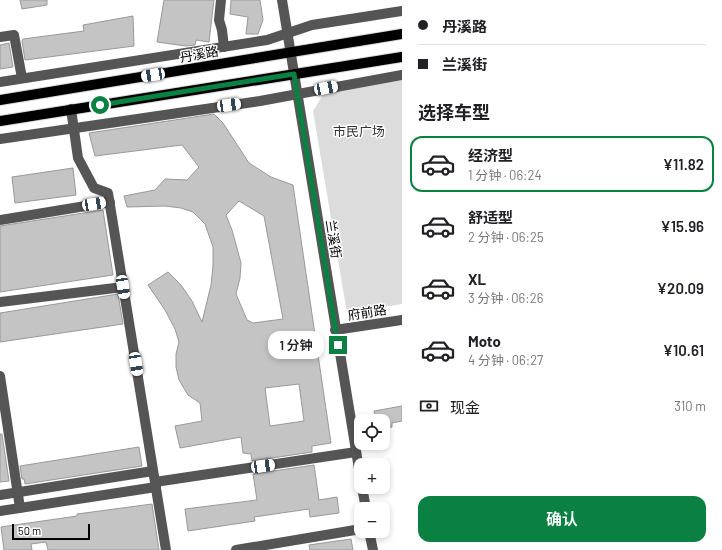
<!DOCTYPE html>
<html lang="zh">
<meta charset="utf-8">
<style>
:root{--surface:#fff;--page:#f6f6f6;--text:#202124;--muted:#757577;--line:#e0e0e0;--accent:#0b8043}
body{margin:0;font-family:Barlow,"Noto Sans SC",sans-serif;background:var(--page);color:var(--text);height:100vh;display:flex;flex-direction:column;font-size:15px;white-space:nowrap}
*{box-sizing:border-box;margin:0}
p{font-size:13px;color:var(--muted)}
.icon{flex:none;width:22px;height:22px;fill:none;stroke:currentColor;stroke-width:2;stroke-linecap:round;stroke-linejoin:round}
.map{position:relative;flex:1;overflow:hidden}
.drawer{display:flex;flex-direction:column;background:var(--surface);width:320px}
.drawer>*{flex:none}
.hud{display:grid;align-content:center;height:88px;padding:0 16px;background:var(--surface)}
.controls{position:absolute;left:354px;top:414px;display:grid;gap:8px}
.controls a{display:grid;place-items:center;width:36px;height:36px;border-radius:8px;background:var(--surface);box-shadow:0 2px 6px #0003;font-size:20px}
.scale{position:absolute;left:12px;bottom:10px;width:78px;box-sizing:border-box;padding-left:4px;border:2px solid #000;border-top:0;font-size:11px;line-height:14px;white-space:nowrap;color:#000;-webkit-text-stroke:3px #fff;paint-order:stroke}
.end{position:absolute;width:18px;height:18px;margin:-9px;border:5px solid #0b8043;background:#fff;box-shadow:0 0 0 2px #fff}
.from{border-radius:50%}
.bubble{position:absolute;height:28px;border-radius:12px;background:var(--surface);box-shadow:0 2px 6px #0003;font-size:13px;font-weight:600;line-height:28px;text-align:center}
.car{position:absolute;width:12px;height:24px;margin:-12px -6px;border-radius:5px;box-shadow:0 0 3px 1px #0007;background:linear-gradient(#fff 24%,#345 0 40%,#fff 0 76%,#345 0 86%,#fff 0)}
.hud b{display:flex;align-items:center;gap:14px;height:38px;font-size:15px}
.hud b+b{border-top:1px solid var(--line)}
.hud i{width:10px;height:10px;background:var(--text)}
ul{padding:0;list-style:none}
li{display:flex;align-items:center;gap:12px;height:56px;margin:0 8px 6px;padding:0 8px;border:2px solid transparent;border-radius:12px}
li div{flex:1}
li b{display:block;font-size:15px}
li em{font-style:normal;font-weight:600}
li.current{border-color:var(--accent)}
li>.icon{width:36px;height:36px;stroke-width:1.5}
h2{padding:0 16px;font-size:18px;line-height:48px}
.pay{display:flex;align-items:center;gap:10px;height:44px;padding:0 16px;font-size:15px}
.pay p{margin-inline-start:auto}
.primary-button{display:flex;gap:8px;margin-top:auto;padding:8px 16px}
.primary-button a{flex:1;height:46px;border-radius:12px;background:var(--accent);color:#fff;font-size:16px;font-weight:600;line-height:46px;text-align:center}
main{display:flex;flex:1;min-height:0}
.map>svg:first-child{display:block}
</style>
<main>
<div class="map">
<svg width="402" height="550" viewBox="0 0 402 550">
<rect width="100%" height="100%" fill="#fff"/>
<polygon fill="#dcdcdc" points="402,78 402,304 347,313 313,111 326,90"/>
<g fill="#c4c4c4" stroke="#999" fill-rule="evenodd">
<polygon points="20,0 47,0 47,5 22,9"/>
<polygon points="164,0 214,0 209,42 196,40 195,45 186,46 157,42"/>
<polygon points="231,0 260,0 263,20 258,34 246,34 248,17 230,14"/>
<polygon points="133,16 134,46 25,60 22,41 23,39 84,31 83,25"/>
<polygon points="9,43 13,67 0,69 0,45"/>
<path d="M 214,114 L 223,123 L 249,163 L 271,177 L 293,185 L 331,443 L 312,446 L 312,452 L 252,461 L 251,454 L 243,453 L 241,437 L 180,448 L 175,426 L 202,421 L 200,403 L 188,395 L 179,380 L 176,367 L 176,354 L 179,342 L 175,329 L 165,310 L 148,285 L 168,272 L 181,285 L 192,301 L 202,322 L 211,285 L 213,266 L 213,247 L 205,224 L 193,212 L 181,208 L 165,206 L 127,207 L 124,196 L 155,190 L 165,179 L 187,180 L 199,167 L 182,145 L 95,156 L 89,133 ZM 239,201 L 264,216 L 283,319 L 253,323 L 247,320 L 236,294 L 240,278 L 241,263 L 232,230 L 226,215 ZM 299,384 L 304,421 L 270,426 L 265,388 Z"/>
<polygon points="73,168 76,195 15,203 12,177"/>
<polygon points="103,210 113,275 0,292 0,226"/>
<polygon points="118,294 123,324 0,342 0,313"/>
<polygon points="402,406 402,421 392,423 392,427 383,428 383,421 376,421 374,411"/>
<polygon points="0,434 2,434 9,481 0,482"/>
<polygon points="139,447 142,466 25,484 24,479 22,479 20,466"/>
<polygon points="314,465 319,500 337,497 339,513 310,517 309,509 254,517 255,521 188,531 185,509 257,500 253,474"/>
<polygon points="152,504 159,550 48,550 46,542 31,544 32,550 4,550 1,527 77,516 77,514"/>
<polygon points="351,539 353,550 310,550 309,545"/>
</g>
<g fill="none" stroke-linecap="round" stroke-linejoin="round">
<defs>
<g id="major">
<polyline points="0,100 402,34"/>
<polyline points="0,121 402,57"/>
</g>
</defs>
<use href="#major" stroke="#dbdbdb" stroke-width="12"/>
<g stroke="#555" stroke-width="10">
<polyline points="221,0 219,20 222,30 224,47"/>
<polyline points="282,0 361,481"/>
<polyline points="0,37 14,35 22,78"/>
<polyline points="0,82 267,40 312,25 402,11"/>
<polyline points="71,109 78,158 94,188 108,193 166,550"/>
<polyline points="0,139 260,101 402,75"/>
<polyline points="0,220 110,202"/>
<polyline points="0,302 123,287"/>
<polyline points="335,330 402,320"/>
<polyline points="0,376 20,508"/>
<polyline points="155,482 356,452"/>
<polyline points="362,487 366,509"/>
<polyline points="0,495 153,471"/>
<polyline points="0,511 156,487"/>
<polyline points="369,531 373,550"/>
<polyline points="236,550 361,529"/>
</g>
<use href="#major" stroke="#000" stroke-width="10"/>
</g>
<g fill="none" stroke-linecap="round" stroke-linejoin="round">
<polyline stroke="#0b8043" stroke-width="5" points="100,105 294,74 338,345"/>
</g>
<g text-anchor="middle" stroke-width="3" stroke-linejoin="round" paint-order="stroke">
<g font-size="13" fill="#000" stroke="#fff">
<text transform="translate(199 54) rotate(-10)" y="5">丹溪路</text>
<text transform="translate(334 239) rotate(81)" y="5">兰溪街</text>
<text transform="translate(367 312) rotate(-9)" y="5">府前路</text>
</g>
<g font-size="13" fill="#333" stroke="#fff">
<text x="359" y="136">市民广场</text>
</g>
</g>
</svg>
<div class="controls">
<a><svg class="icon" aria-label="locate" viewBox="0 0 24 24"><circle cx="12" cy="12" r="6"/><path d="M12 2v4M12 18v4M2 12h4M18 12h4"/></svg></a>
<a>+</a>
<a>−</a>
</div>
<div class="scale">50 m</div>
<i class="end from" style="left:100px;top:105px"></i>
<i class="end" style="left:338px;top:345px"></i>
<div class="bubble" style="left:268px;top:331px;width:56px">1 分钟</div>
<i class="car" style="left:153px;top:75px;rotate:261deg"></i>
<i class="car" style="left:326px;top:88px;rotate:79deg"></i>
<i class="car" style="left:229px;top:105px;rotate:82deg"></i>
<i class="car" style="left:94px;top:204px;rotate:81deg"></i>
<i class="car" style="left:123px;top:287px;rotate:171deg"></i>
<i class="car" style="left:136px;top:364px;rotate:171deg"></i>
<i class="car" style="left:263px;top:466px;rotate:82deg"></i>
</div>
<section class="drawer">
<div class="hud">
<b><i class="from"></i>丹溪路</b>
<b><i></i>兰溪街</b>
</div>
<h2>选择车型</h2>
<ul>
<li class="current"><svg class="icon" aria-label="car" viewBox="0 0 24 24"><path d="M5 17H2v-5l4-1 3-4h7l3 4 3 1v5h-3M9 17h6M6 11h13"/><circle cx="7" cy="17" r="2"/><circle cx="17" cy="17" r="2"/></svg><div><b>经济型</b><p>1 分钟 · 06:24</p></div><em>¥11.82</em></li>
<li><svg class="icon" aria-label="car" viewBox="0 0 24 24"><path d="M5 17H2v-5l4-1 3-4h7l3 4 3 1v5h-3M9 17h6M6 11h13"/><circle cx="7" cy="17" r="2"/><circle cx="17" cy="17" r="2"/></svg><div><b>舒适型</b><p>2 分钟 · 06:25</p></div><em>¥15.96</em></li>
<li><svg class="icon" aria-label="car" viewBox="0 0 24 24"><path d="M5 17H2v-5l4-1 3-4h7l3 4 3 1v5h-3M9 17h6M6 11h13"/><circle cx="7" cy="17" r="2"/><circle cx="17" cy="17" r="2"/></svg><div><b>XL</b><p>3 分钟 · 06:26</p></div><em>¥20.09</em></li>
<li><svg class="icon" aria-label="car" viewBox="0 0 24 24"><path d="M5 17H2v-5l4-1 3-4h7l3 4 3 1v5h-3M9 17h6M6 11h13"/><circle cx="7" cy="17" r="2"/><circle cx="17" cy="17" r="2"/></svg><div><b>Moto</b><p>4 分钟 · 06:27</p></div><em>¥10.61</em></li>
</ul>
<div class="pay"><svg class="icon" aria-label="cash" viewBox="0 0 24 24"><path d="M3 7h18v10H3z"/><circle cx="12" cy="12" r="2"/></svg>现金<p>310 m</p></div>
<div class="primary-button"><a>确认</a></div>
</section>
</main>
